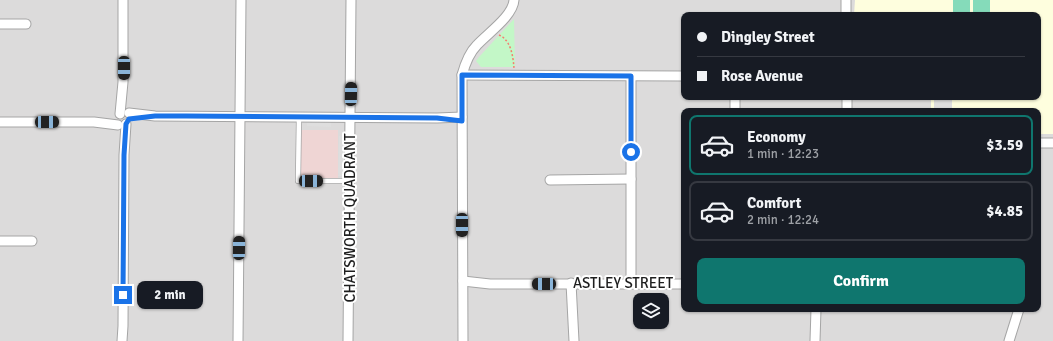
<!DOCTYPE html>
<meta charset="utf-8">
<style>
:root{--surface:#171b24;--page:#20242c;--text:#f1f3f6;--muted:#9ea1a6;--line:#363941;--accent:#0f766e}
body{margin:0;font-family:Signika,sans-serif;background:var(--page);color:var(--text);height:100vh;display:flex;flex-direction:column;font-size:15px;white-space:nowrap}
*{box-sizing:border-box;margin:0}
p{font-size:13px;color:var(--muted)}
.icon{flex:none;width:22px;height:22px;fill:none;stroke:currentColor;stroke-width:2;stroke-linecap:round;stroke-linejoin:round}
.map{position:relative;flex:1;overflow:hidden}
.details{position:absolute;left:681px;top:108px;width:360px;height:204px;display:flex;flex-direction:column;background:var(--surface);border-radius:8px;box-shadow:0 1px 3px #0004}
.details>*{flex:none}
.top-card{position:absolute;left:681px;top:12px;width:360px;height:88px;border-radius:8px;box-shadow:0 1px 3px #0004;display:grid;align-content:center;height:88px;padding:0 16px;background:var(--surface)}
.controls{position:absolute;left:633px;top:293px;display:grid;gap:8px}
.controls a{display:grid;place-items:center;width:36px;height:36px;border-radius:8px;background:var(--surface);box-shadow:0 1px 3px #0004;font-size:20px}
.end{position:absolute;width:18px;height:18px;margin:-9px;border:5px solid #1a73e8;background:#fff;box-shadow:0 0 0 2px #fff}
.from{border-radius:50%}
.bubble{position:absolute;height:28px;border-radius:8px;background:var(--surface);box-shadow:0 1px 3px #0004;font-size:13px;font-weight:800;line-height:28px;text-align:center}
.car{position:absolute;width:12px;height:24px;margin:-12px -6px;border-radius:5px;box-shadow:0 0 3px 1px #0007;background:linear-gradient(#222 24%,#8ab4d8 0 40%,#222 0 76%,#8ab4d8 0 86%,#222 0)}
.top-card b{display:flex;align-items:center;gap:14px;height:38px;font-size:15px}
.top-card b+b{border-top:1px solid var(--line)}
.top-card i{width:10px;height:10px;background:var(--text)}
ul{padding:7px 0 0;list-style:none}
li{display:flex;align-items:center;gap:12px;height:60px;margin:0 8px 6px;padding:0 8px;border:2px solid var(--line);border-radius:8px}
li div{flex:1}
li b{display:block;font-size:15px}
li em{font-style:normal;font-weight:800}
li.active{border-color:var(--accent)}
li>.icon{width:36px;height:36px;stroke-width:1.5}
.cta{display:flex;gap:8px;margin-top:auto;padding:8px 16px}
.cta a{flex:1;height:46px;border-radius:8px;background:var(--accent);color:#fff;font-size:16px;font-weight:800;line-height:46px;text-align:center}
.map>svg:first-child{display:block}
</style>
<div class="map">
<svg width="1053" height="341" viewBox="0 0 1053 341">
<rect width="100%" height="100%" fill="#efebe5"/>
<path fill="#dcdbdb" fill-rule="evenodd" d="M 0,0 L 1053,0 L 1053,341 L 0,341 ZM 684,15 L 1038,15 L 1038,97 L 684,97 ZM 684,111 L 1038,111 L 1038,309 L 684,309 ZM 640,300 L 662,300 L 662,322 L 640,322 Z"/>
<rect fill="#efd5d4" x="297" y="130" width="41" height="53"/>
<polygon fill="#fefede" points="855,0 1053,0 1053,134 1038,134 1038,111 931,111 931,97 1038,97 1038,15 854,15"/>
<polygon fill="#c3f7c7" points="514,19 515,67 481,67 476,61 479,57"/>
<g fill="#85dbba">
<rect x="953" y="0" width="17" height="15"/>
<rect x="973" y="0" width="17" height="15"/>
</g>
<g fill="#dedede">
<rect x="934" y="97" width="18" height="14"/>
<polygon points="307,121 331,122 331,127 307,126"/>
<polygon points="339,136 346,136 346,176 338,176"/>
</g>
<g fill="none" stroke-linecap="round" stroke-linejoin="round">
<defs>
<polyline id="lane" points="299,117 298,181 350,181"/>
<g id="street">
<polyline points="846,0 846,15"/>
<polyline points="0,24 26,24"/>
<polyline points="462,75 684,76"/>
<polyline points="631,76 631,283"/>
<polyline points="735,97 735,111"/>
<polyline points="847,97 847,111"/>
<polyline points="129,113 155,116 437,118 462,117"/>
<polyline points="120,114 123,82 123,0"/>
<polyline points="0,122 94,122 118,125"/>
<polyline points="1038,143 1053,143"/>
<polyline points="550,180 631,179"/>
<polyline points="0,241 32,241"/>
<polyline points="463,281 490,284 684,284"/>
<polyline points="571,283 574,341"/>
<polyline points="122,341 123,326 124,155 126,124"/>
<polyline points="238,341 241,0"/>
<polyline points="348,341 351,0"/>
<path d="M 463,341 L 462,75 C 465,64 469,53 477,45 C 488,33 513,16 514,0"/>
<polyline points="815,341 816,309"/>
<polyline points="1009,341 1019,309"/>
</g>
</defs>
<use href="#lane" stroke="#a5a5a5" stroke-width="6"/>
<use href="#street" stroke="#a5a5a5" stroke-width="11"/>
<path stroke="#f57d6f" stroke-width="1.5" stroke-dasharray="2 2" stroke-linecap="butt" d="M 499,35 C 511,40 513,56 514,68"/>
<use href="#lane" stroke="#fff" stroke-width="4.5"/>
<use href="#street" stroke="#fff" stroke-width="9"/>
</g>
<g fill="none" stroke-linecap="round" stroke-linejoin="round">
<polyline stroke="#1a73e8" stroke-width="5" points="123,295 124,155 126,124 129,119 155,116 186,116 437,118 462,121 462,75 631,76 631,152"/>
</g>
<g text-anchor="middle" stroke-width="4" stroke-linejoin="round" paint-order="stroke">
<g font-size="15" fill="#1e1e1e" stroke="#fff">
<text transform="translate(350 218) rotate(-90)" y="5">CHATSWORTH QUADRANT</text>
<text x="623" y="288">ASTLEY STREET</text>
</g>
</g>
</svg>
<div class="controls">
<a><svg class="icon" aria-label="layers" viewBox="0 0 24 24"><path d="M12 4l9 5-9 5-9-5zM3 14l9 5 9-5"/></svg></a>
</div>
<i class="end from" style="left:631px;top:152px"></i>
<i class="end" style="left:123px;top:295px"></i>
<div class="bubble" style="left:137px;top:281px;width:66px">2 min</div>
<i class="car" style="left:124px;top:68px;rotate:180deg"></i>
<i class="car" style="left:351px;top:94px;rotate:1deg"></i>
<i class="car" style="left:47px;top:122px;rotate:90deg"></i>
<i class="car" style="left:311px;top:181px;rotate:90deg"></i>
<i class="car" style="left:462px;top:225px;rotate:180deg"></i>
<i class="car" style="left:239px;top:248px;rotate:1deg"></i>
<i class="car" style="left:544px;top:284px;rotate:270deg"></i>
<div class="top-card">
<b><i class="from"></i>Dingley Street</b>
<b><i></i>Rose Avenue</b>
</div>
<section class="details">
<ul>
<li class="active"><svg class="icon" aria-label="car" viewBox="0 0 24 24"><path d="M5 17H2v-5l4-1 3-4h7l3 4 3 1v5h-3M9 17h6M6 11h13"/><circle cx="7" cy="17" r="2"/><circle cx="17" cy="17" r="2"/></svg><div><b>Economy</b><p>1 min · 12:23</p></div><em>$3.59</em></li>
<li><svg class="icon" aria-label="car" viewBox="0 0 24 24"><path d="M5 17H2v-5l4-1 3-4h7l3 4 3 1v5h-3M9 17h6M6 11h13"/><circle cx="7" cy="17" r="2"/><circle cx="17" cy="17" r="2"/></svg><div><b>Comfort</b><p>2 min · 12:24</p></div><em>$4.85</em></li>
</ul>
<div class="cta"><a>Confirm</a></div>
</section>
</div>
